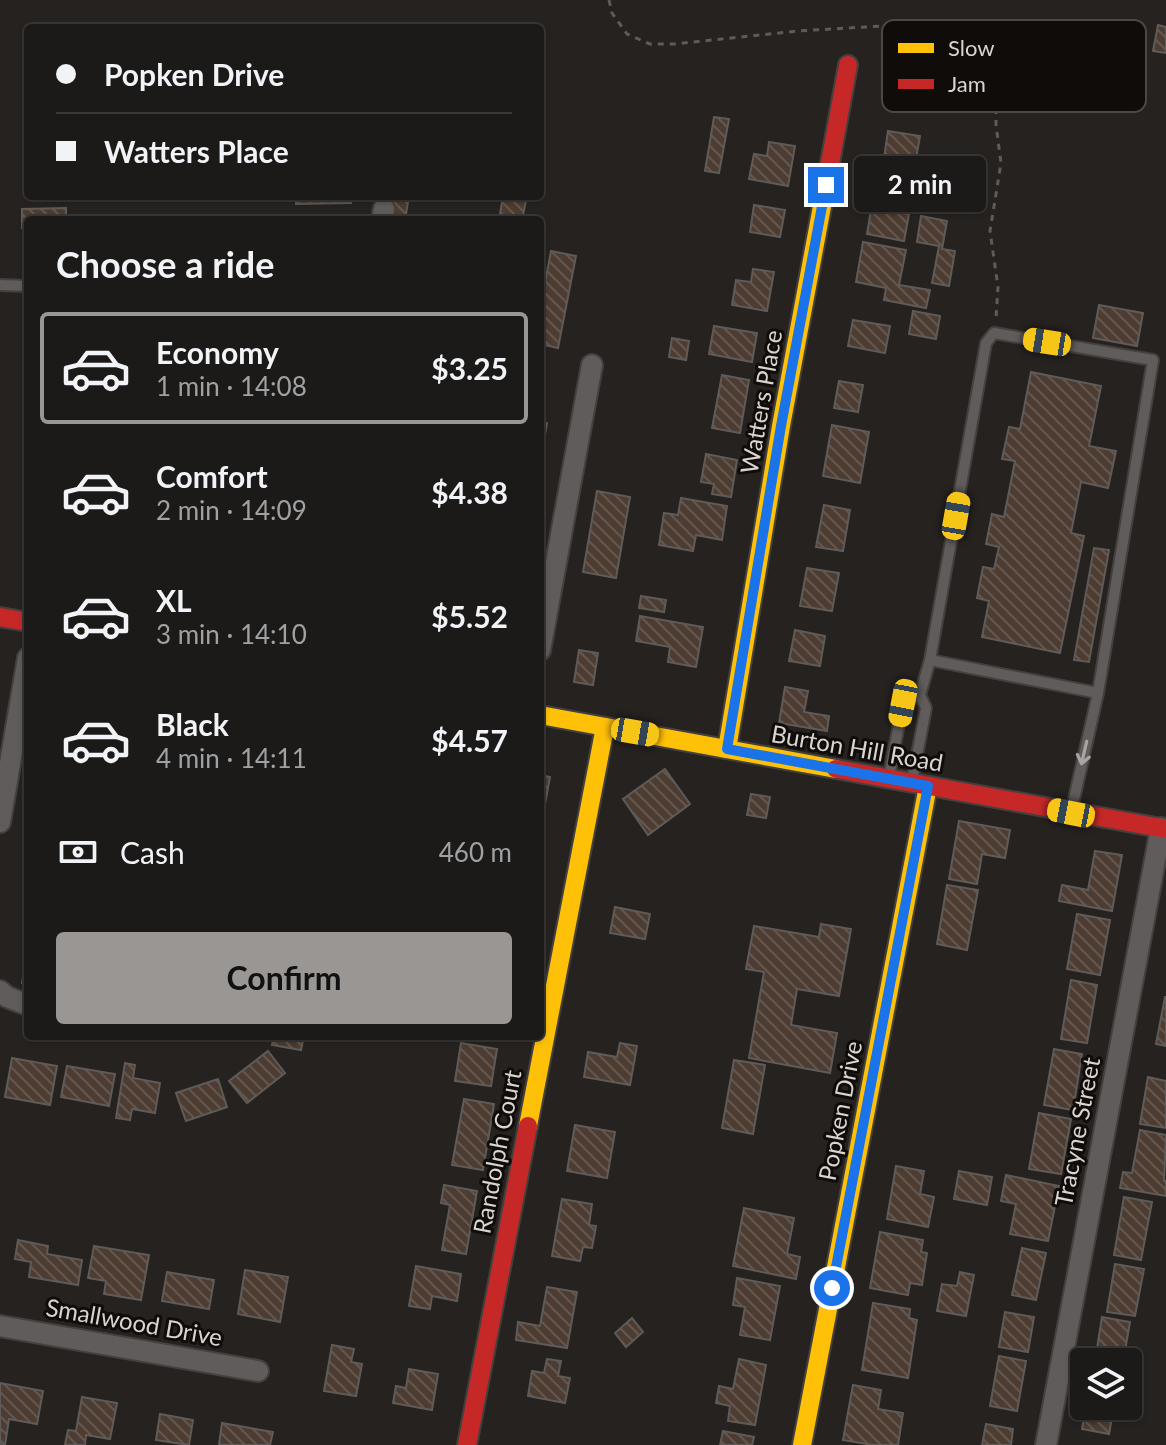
<!DOCTYPE html>
<meta charset="utf-8">
<style>
:root{--surface:#1c1a18;--page:#252321;--text:#f1f3f6;--muted:#a0a1a2;--line:#3a3837;--accent:#9a9694}
body{margin:0;font-family:Lato,sans-serif;background:var(--page);color:var(--text);height:100vh;display:flex;flex-direction:column;font-size:30px;white-space:nowrap}
*{box-sizing:border-box;margin:0}
p{font-size:26px;color:var(--muted)}
.icon{flex:none;width:44px;height:44px;fill:none;stroke:currentColor;stroke-width:2;stroke-linecap:round;stroke-linejoin:round}
.map{position:relative;flex:1;overflow:hidden}
.side{position:absolute;left:24px;top:216px;width:520px;height:824px;display:flex;flex-direction:column;background:var(--surface);border-radius:8px;box-shadow:0 2px 6px #0004,0 0 0 2px var(--line)}
.side>*{flex:none}
.hud{position:absolute;left:24px;top:24px;width:520px;height:176px;border-radius:8px;box-shadow:0 2px 6px #0004,0 0 0 2px var(--line);display:grid;align-content:center;height:176px;padding:0 32px;background:var(--surface)}
.buttons{position:absolute;left:1070px;top:1348px;display:grid;gap:16px}
.buttons a{display:grid;place-items:center;width:72px;height:72px;border-radius:8px;background:var(--surface);box-shadow:0 2px 6px #0004,0 0 0 2px var(--line);font-size:40px}
.end{position:absolute;width:36px;height:36px;margin:-18px;border:10px solid #1a73e8;background:#fff;box-shadow:0 0 0 4px #fff}
.from{border-radius:50%}
.bubble{position:absolute;height:56px;border-radius:8px;background:var(--surface);box-shadow:0 2px 6px #0004,0 0 0 2px var(--line);font-size:26px;font-weight:700;line-height:56px;text-align:center}
.car{position:absolute;width:24px;height:48px;margin:-24px -12px;border-radius:10px;box-shadow:0 0 6px 2px #0007;background:linear-gradient(#f5c518 24%,#345 0 40%,#f5c518 0 76%,#345 0 86%,#f5c518 0)}
.hud b{display:flex;align-items:center;gap:28px;height:76px;font-size:30px}
.hud b+b{border-top:2px solid var(--line)}
.hud i{width:20px;height:20px;background:var(--text)}
ul{padding:0;list-style:none}
li{display:flex;align-items:center;gap:24px;height:112px;margin:0 16px 12px;padding:0 16px;border:4px solid transparent;border-radius:8px}
li div{flex:1}
li b{display:block;font-size:30px}
li em{font-style:normal;font-weight:700}
li.current{border-color:var(--accent)}
li>.icon{width:72px;height:72px;stroke-width:1.5}
h2{padding:0 32px;font-size:36px;line-height:96px}
.pay{display:flex;align-items:center;gap:20px;height:88px;padding:0 32px;font-size:30px}
.pay p{margin-inline-start:auto}
.primary-button{display:flex;gap:16px;margin-top:auto;padding:16px 32px}
.primary-button a{flex:1;height:92px;border-radius:8px;background:var(--accent);color:#111;font-size:32px;font-weight:700;line-height:92px;text-align:center}
.map>svg:first-child{display:block}
</style>
<div class="map">
<svg width="1166" height="1445" viewBox="0 0 1166 1445">
<defs>
<pattern id="building-back-hatch" width="6" height="6" patternUnits="userSpaceOnUse" patternTransform="scale(2)"><rect width="6" height="6" fill="#4c3c31"/><path d="M-1 5l2 2M0 0l6 6M5-1l2 2" fill="none" stroke="#65574e"/></pattern>
</defs>
<rect width="100%" height="100%" fill="#262220"/>
<g fill="url(#building-back-hatch)" stroke="#5e5b59" stroke-width="2">
<polygon points="1158,25 1166,27 1166,53 1153,51"/>
<polygon points="714,117 729,119 719,173 705,171"/>
<polygon points="888,131 920,136 915,165 925,167 923,177 902,173 904,162 884,158"/>
<polygon points="769,142 795,146 788,186 749,179 754,154 767,156"/>
<polygon points="874,192 899,197 896,212 909,214 904,241 867,234"/>
<polygon points="296,196 351,196 351,203 296,204"/>
<polygon points="393,196 409,196 405,220 389,217"/>
<polygon points="503,196 527,196 522,220 499,220"/>
<polygon points="754,205 785,210 780,237 750,232"/>
<polygon points="66,208 66,220 28,220 28,228 22,228 22,209"/>
<polygon points="921,216 947,221 942,249 955,251 949,286 932,283 939,246 917,242"/>
<polygon points="863,242 906,250 899,285 930,290 926,308 884,300 886,288 856,282"/>
<polygon points="551,251 576,256 558,348 540,344 540,309"/>
<polygon points="753,269 774,272 767,311 732,305 736,280 751,282"/>
<polygon points="1099,305 1143,313 1137,346 1093,338"/>
<polygon points="913,311 940,316 936,339 909,334"/>
<polygon points="853,320 890,326 885,353 848,346"/>
<polygon points="714,326 757,333 752,362 709,354"/>
<polygon points="672,338 689,341 686,360 669,357"/>
<polygon points="1031,372 1101,386 1089,446 1116,451 1108,488 1081,482 1071,533 1084,536 1060,653 982,637 989,601 977,598 983,567 994,569 999,547 986,544 992,514 1004,517 1015,461 1002,459 1009,427 1020,429"/>
<polygon points="722,375 749,380 740,433 712,428"/>
<polygon points="839,381 863,385 858,412 834,408"/>
<polygon points="540,422 547,423 540,464"/>
<polygon points="832,425 869,432 860,483 823,476"/>
<polygon points="706,454 737,460 731,497 712,494 714,484 701,482"/>
<polygon points="597,491 630,497 616,578 583,572"/>
<polygon points="681,498 727,506 722,540 696,535 693,551 659,545 664,513 678,515"/>
<polygon points="824,505 850,510 843,551 816,547"/>
<polygon points="1094,548 1109,550 1089,662 1074,660"/>
<polygon points="807,568 839,573 832,611 800,606"/>
<polygon points="641,596 666,600 664,612 639,608"/>
<polygon points="640,616 703,627 696,667 668,662 670,647 636,641"/>
<polygon points="795,630 825,636 820,666 789,661"/>
<polygon points="579,650 598,653 593,685 574,682"/>
<polygon points="785,687 808,691 804,712 829,716 827,731 779,723"/>
<polygon points="665,769 690,804 648,835 623,799"/>
<polygon points="540,775 550,777 545,804 540,803"/>
<polygon points="751,794 770,797 766,818 747,815"/>
<polygon points="959,821 1010,830 1005,858 982,854 977,884 949,879"/>
<polygon points="1095,851 1122,855 1112,911 1059,901 1062,885 1088,890"/>
<polygon points="947,885 978,890 967,950 937,944"/>
<polygon points="615,907 650,914 645,939 610,933"/>
<polygon points="1077,914 1110,920 1100,975 1067,969"/>
<polygon points="821,924 851,929 839,996 797,989 791,1025 837,1033 830,1073 749,1058 764,972 746,969 754,926 819,937"/>
<polygon points="28,949 28,985 22,983"/>
<polygon points="1071,980 1097,985 1087,1043 1061,1039"/>
<polygon points="1165,997 1166,997 1166,1046 1156,1044"/>
<polygon points="274,1036 304,1036 301,1050 272,1045"/>
<polygon points="461,1043 497,1049 491,1086 455,1081"/>
<polygon points="620,1043 637,1046 630,1085 584,1077 588,1052 617,1057"/>
<polygon points="1054,1049 1082,1054 1073,1110 1044,1105"/>
<polygon points="268,1051 285,1073 247,1103 229,1081"/>
<polygon points="12,1058 57,1066 50,1105 5,1097"/>
<polygon points="734,1060 765,1065 753,1134 722,1128"/>
<polygon points="125,1063 135,1065 133,1078 160,1083 155,1113 132,1109 130,1120 116,1118"/>
<polygon points="67,1066 115,1074 109,1106 61,1097"/>
<polygon points="1148,1077 1166,1081 1166,1128 1140,1124"/>
<polygon points="218,1079 227,1107 186,1121 176,1093"/>
<polygon points="464,1099 494,1104 483,1170 452,1165"/>
<polygon points="1039,1113 1071,1119 1061,1174 1029,1169"/>
<polygon points="575,1125 615,1132 607,1178 567,1171"/>
<polygon points="1140,1130 1166,1135 1164,1181 1166,1181 1166,1196 1120,1188 1123,1172 1132,1173"/>
<polygon points="896,1166 924,1171 920,1194 934,1197 928,1227 887,1219"/>
<polygon points="959,1171 992,1177 987,1205 954,1199"/>
<polygon points="1006,1175 1059,1186 1048,1241 1010,1234 1016,1204 1001,1201"/>
<polygon points="444,1185 477,1191 466,1254 442,1250 450,1205 441,1203"/>
<polygon points="1124,1197 1152,1202 1141,1260 1114,1255"/>
<polygon points="562,1199 592,1204 589,1225 596,1226 592,1248 583,1247 580,1261 552,1256"/>
<polygon points="744,1208 794,1218 787,1254 800,1257 796,1279 733,1266"/>
<polygon points="880,1232 923,1240 921,1252 927,1253 922,1285 910,1283 908,1295 870,1288"/>
<polygon points="18,1240 48,1246 47,1254 82,1260 78,1285 29,1277 31,1262 15,1259"/>
<polygon points="94,1246 149,1255 141,1300 104,1294 106,1281 88,1278"/>
<polygon points="1022,1248 1046,1253 1036,1300 1012,1295"/>
<polygon points="1115,1264 1144,1269 1135,1316 1107,1312"/>
<polygon points="416,1266 461,1274 457,1301 432,1296 430,1309 409,1306"/>
<polygon points="245,1270 288,1277 280,1322 238,1314"/>
<polygon points="167,1272 214,1280 209,1309 162,1301"/>
<polygon points="960,1272 974,1275 966,1316 937,1311 942,1284 957,1286"/>
<polygon points="737,1278 780,1286 770,1340 740,1335 745,1307 733,1305"/>
<polygon points="547,1287 577,1292 567,1348 516,1340 518,1322 540,1326"/>
<polygon points="873,1303 910,1309 909,1318 917,1320 908,1378 862,1370"/>
<polygon points="1005,1312 1034,1317 1028,1352 999,1347"/>
<polygon points="1102,1317 1130,1322 1123,1362 1080,1362 1081,1353 1096,1355"/>
<polygon points="632,1318 643,1332 626,1347 615,1333"/>
<polygon points="332,1345 354,1349 351,1362 362,1364 356,1396 324,1391"/>
<polygon points="999,1356 1026,1361 1017,1411 990,1406"/>
<polygon points="547,1359 561,1361 558,1376 570,1378 565,1403 528,1396 532,1371 544,1373"/>
<polygon points="739,1359 766,1365 755,1425 728,1421 730,1406 716,1403 719,1386 733,1389"/>
<polygon points="409,1369 438,1374 432,1410 393,1403 396,1386 406,1388"/>
<polygon points="0,1383 43,1391 37,1424 9,1419 5,1445 0,1445"/>
<polygon points="853,1385 881,1390 878,1409 903,1413 898,1445 873,1445 843,1440"/>
<polygon points="82,1397 117,1403 110,1439 86,1435 85,1445 65,1445 68,1430 76,1431"/>
<polygon points="1086,1406 1114,1406 1109,1434 1082,1429"/>
<polygon points="160,1414 193,1420 189,1445 156,1440"/>
<polygon points="222,1423 273,1432 270,1445 219,1445"/>
<polygon points="986,1424 1013,1429 1011,1445 982,1445"/>
<polygon points="723,1431 754,1437 752,1445 720,1445"/>
</g>
<g fill="none" stroke-linecap="round" stroke-linejoin="round">
<defs>
<g id="lane">
<polyline points="0,285 28,286"/>
<polyline points="889,777 903,703 920,695"/>
<polyline points="912,781 926,708 920,695 930,660 986,343 994,333 1153,360 1098,693 930,660"/>
<polyline points="1072,808 1098,693"/>
</g>
<g id="street">
<polyline points="382,220 384,209"/>
<polyline points="540,650 592,365"/>
<polyline points="0,822 28,658"/>
<polyline points="0,991 7,997 28,1005"/>
<polyline points="0,1326 258,1371"/>
<polyline points="1046,1445 1161,828"/>
</g>
<g id="slow">
<polyline points="540,715 836,769"/>
<polyline points="727,749 781,426 826,185"/>
<polyline points="528,1126 605,727"/>
<polyline points="802,1445 928,786"/>
</g>
<g id="jam">
<polyline points="826,185 848,65"/>
<polyline points="0,617 28,622"/>
<polyline points="836,769 1166,829"/>
<polyline points="467,1445 528,1126"/>
</g>
</defs>
<use href="#lane" stroke="#43403e" stroke-width="14"/>
<use href="#street" stroke="#43403e" stroke-width="24"/>
<use href="#slow" stroke="#43403e" stroke-width="22"/>
<use href="#jam" stroke="#43403e" stroke-width="22"/>
<polyline stroke="#5e5b5a" stroke-width="3" stroke-dasharray="6 6" stroke-linecap="butt" points="609,0 612,13 627,34 650,44 674,44 798,31 882,26 979,26 994,31 1002,36 1004,49 996,103 996,125 1001,163 990,231 998,287 996,318"/>
<use href="#lane" stroke="#5f5c5b" stroke-width="10"/>
<use href="#street" stroke="#5f5c5b" stroke-width="20"/>
<use href="#slow" stroke="#ffc107" stroke-width="18"/>
<use href="#jam" stroke="#c62828" stroke-width="18"/>
</g>
<defs><path id="oneway-shaft" d="M-6 0H5M1.5-3L5.5 0L1.5 3" fill="none" stroke-width="1.6" stroke-linecap="round" stroke-linejoin="round" transform="scale(2)"/></defs>
<use stroke="#a8a4a2" href="#oneway-shaft" transform="translate(1084 753) rotate(103)"/>
<g fill="none" stroke-linecap="round" stroke-linejoin="round">
<polyline stroke="#1a73e8" stroke-width="10" points="826,185 781,426 727,749 928,786 832,1288"/>
</g>
<g text-anchor="middle" stroke-width="6" stroke-linejoin="round" paint-order="stroke">
<g font-size="24" fill="#d9d4d2" stroke="#0f0c0a">
<text transform="translate(762 402) rotate(-80)" y="8">Watters Place</text>
<text transform="translate(857 749) rotate(10)" y="8">Burton Hill Road</text>
<text transform="translate(841 1111) rotate(-79)" y="8">Popken Drive</text>
<text transform="translate(1078 1132) rotate(-79)" y="8">Tracyne Street</text>
<text transform="translate(498 1152) rotate(-79)" y="8">Randolph Court</text>
<text transform="translate(134 1323) rotate(10)" y="8">Smallwood Drive</text>
</g>
</g>
<rect x="882" y="20" width="264" height="92" rx="12" fill="#0f0c0a" stroke="#4c4846" stroke-width="2"/>
<rect x="898" y="43" width="36" height="10" fill="#ffc107"/>
<rect x="898" y="79" width="36" height="10" fill="#c62828"/>
<g font-size="22" fill="#d9d4d2">
<text x="948" y="56">Slow</text>
<text x="948" y="92">Jam</text>
</g>
</svg>
<div class="buttons">
<a><svg class="icon" aria-label="layers" viewBox="0 0 24 24"><path d="M12 4l9 5-9 5-9-5zM3 14l9 5 9-5"/></svg></a>
</div>
<i class="end from" style="left:832px;top:1288px"></i>
<i class="end" style="left:826px;top:185px"></i>
<div class="bubble" style="left:854px;top:156px;width:132px">2 min</div>
<i class="car" style="left:1047px;top:342px;rotate:279deg"></i>
<i class="car" style="left:956px;top:516px;rotate:10deg"></i>
<i class="car" style="left:903px;top:703px;rotate:191deg"></i>
<i class="car" style="left:635px;top:732px;rotate:100deg"></i>
<i class="car" style="left:1071px;top:813px;rotate:281deg"></i>
<div class="hud">
<b><i class="from"></i>Popken Drive</b>
<b><i></i>Watters Place</b>
</div>
<section class="side">
<h2>Choose a ride</h2>
<ul>
<li class="current"><svg class="icon" aria-label="car" viewBox="0 0 24 24"><path d="M5 17H2v-5l4-1 3-4h7l3 4 3 1v5h-3M9 17h6M6 11h13"/><circle cx="7" cy="17" r="2"/><circle cx="17" cy="17" r="2"/></svg><div><b>Economy</b><p>1 min · 14:08</p></div><em>$3.25</em></li>
<li><svg class="icon" aria-label="car" viewBox="0 0 24 24"><path d="M5 17H2v-5l4-1 3-4h7l3 4 3 1v5h-3M9 17h6M6 11h13"/><circle cx="7" cy="17" r="2"/><circle cx="17" cy="17" r="2"/></svg><div><b>Comfort</b><p>2 min · 14:09</p></div><em>$4.38</em></li>
<li><svg class="icon" aria-label="car" viewBox="0 0 24 24"><path d="M5 17H2v-5l4-1 3-4h7l3 4 3 1v5h-3M9 17h6M6 11h13"/><circle cx="7" cy="17" r="2"/><circle cx="17" cy="17" r="2"/></svg><div><b>XL</b><p>3 min · 14:10</p></div><em>$5.52</em></li>
<li><svg class="icon" aria-label="car" viewBox="0 0 24 24"><path d="M5 17H2v-5l4-1 3-4h7l3 4 3 1v5h-3M9 17h6M6 11h13"/><circle cx="7" cy="17" r="2"/><circle cx="17" cy="17" r="2"/></svg><div><b>Black</b><p>4 min · 14:11</p></div><em>$4.57</em></li>
</ul>
<div class="pay"><svg class="icon" aria-label="cash" viewBox="0 0 24 24"><path d="M3 7h18v10H3z"/><circle cx="12" cy="12" r="2"/></svg>Cash<p>460 m</p></div>
<div class="primary-button"><a>Confirm</a></div>
</section>
</div>
